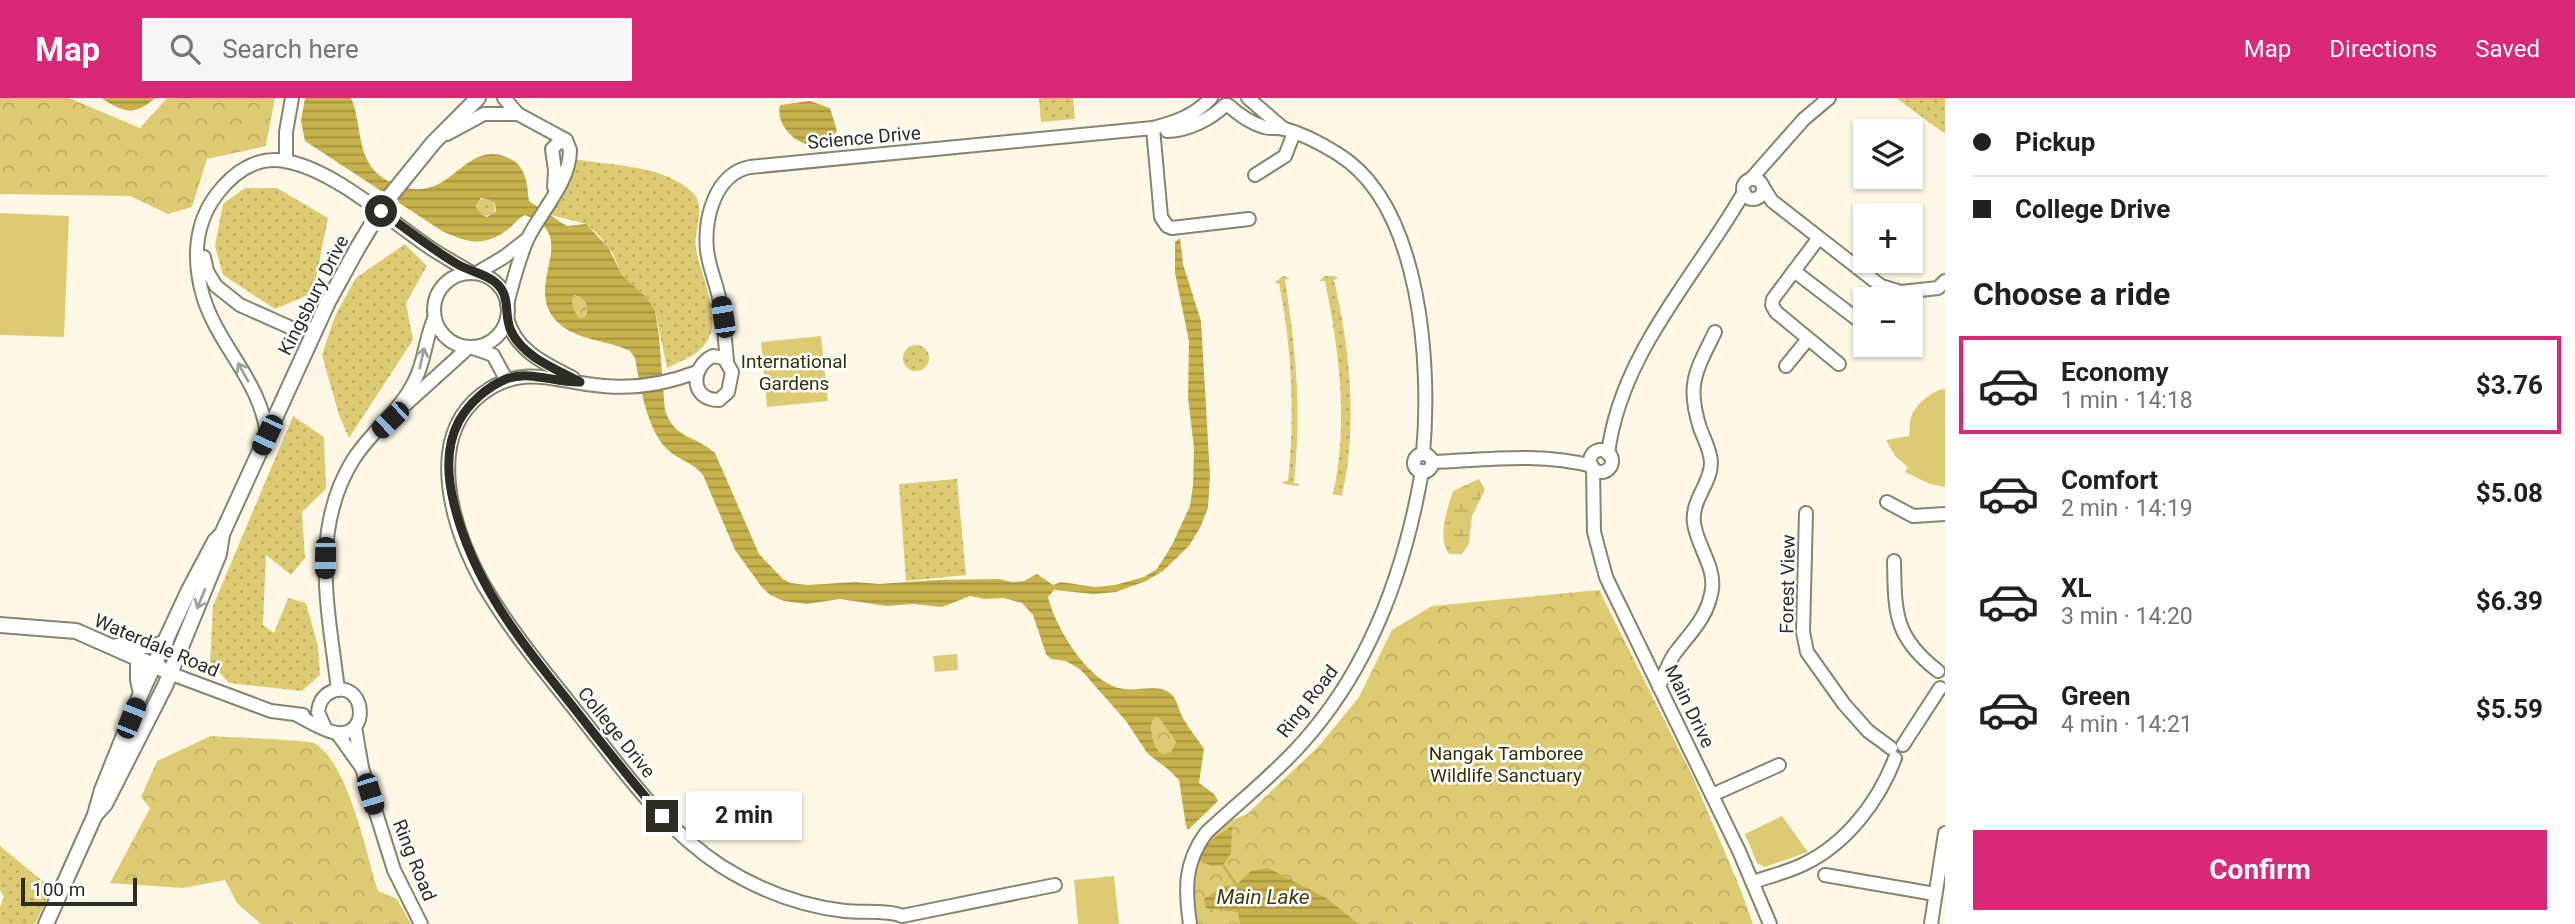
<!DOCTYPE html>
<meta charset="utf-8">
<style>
:root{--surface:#fff;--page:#f6f6f6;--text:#202124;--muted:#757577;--line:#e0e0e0;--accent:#db2777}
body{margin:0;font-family:Roboto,sans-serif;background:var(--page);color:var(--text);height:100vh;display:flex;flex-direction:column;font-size:26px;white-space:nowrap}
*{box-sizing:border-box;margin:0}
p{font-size:23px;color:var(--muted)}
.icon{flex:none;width:38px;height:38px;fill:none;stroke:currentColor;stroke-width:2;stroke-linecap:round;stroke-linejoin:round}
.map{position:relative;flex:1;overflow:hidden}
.side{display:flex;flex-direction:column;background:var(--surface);width:630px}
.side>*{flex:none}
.hud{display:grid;align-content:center;height:154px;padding:0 28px;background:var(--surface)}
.buttons{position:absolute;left:1853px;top:21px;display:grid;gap:14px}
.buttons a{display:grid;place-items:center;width:70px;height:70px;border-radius:0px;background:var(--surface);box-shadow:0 2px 5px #0004;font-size:35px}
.scale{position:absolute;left:21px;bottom:18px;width:116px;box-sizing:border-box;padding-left:7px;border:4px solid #2d2c25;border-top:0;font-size:19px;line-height:24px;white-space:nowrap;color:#2d2c25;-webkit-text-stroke:5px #fff;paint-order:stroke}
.end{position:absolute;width:32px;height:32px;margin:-16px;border:9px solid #2d2c25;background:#fff;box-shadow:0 0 0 4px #fff}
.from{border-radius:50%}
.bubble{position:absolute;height:49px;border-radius:0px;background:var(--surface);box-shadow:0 2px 5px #0004;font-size:23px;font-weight:700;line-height:49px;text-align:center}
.car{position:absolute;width:21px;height:42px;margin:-21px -10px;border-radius:9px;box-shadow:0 0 5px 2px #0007;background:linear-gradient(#222 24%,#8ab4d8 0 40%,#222 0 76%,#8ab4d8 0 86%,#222 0)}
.hud b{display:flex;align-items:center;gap:24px;height:66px;font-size:26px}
.hud b+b{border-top:2px solid var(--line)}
.hud i{width:18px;height:18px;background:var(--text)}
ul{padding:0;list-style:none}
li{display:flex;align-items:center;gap:21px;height:98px;margin:0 14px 10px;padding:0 14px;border:4px solid transparent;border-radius:0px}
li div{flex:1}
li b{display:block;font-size:26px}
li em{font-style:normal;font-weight:700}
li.current{border-color:var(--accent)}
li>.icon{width:63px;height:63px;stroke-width:1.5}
h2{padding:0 28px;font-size:32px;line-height:84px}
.primary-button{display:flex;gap:14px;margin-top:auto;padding:14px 28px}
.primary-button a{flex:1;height:80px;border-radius:0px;background:var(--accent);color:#fff;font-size:28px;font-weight:700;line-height:80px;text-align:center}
header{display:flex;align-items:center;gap:42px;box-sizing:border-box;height:98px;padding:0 35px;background:var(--accent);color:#fff}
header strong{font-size:33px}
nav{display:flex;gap:38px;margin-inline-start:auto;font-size:24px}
.search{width:490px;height:63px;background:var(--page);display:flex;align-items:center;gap:18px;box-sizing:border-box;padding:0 24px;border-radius:0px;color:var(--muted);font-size:26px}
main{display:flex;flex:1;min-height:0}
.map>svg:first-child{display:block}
</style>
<header>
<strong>Map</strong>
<div class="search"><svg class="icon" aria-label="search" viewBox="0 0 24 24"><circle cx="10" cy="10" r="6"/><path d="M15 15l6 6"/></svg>Search here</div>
<nav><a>Map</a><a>Directions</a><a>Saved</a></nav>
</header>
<main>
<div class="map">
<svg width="1945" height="826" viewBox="0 0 1945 826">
<defs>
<pattern id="grass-dots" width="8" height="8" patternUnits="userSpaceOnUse" patternTransform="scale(1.75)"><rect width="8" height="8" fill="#ddcb74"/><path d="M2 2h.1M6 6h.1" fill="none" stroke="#beae64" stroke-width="1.8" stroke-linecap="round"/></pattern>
<pattern id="forest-crowns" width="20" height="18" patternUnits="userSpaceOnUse" patternTransform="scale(1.75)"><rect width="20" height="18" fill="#ddcb74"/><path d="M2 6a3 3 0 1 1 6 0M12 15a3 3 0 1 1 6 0" fill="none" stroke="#beae64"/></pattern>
<pattern id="wetland-marsh" width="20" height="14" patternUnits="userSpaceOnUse" patternTransform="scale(1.75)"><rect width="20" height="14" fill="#ddcb74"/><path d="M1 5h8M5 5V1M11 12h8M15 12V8" fill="none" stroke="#beae64"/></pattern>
<pattern id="water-rules" width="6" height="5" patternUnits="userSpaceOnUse" patternTransform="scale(1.75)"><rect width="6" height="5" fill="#c7b24c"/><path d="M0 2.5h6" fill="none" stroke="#a2913f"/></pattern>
</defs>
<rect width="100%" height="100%" fill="#fcf8e5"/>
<g fill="url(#grass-dots)">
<polygon points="1039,0 1073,0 1075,21 1041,24"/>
<polygon points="1896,0 1945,0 1945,36"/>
<path d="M 572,61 C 609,67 666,67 693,95 C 707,109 693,134 696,151 C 700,174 721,218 709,240 C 700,257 683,262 667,270 L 655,212 L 647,200 L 622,177 L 613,156 L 599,137 L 586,126 L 547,116 Z"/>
<polygon points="245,90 277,90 328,120 313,195 275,211 223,177 215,148 223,106"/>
<circle cx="486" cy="109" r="9"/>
<polygon points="405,146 427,168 406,205 413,242 349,340 339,317 322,257 335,218 356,180"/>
<path d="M 1283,178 L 1290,180 L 1285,182 C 1296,252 1302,314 1294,385 L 1300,386 L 1297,388 L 1284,386 L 1282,383 L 1288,383 C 1295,318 1292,250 1279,185 L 1274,185 Z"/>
<path d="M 1325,178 L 1335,178 L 1338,180 L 1334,182 C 1350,251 1358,327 1342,398 L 1333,396 C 1349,326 1339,252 1325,183 L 1319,183 Z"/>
<circle cx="916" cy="260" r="13"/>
<polygon points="293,318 324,339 326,391 302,414 305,460 291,477 266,457 263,527 274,535 288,500 306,505 318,548 320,577 302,593 229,585 210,565 213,508"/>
<polygon points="957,381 966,477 906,483 899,386"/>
<polygon points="0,748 46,786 50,793 35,826 0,826 0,809 4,799 0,792"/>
</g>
<g fill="url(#forest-crowns)">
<polygon points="0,0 69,0 140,30 167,0 275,0 266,48 207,61 192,109 168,116 130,98 0,96"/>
<path d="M 572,197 C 584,198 591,209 585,219 L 579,220 C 574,213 570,205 572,197 Z"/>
<polygon points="1599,492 1693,679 1740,790 1753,826 1189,826 1188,777 1204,744 1225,725 1247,716 1319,648 1359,599 1392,532 1432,508"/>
<path d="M 1156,619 L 1159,620 L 1176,644 L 1171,654 L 1162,657 C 1153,650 1150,634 1152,623 Z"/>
<path d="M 211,638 C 226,639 307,642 314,645 C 349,665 366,756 378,793 L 397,801 L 411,826 L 261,826 L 237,805 L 225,782 L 183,790 L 110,785 L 150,710 L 141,699 L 157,663 Z"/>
</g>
<path fill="url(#wetland-marsh)" d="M 1479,381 L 1485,392 L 1472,418 L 1469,446 L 1462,456 L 1449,456 C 1437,439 1447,412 1453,393 Z"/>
<g fill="#ddcb74">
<polygon points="0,115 69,118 64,239 0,237"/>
<polygon points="821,238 828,303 767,309 761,244"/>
<path d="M 1945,291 L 1945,389 L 1930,386 L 1905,374 L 1908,369 L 1895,358 L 1886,342 L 1909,338 C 1910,332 1909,326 1911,320 C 1914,308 1933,291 1945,291 Z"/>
<polygon points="957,556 958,572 935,574 933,558"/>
<polygon points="1782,718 1808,754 1765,769 1757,765 1745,736"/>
<polygon points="1114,778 1119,826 1078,826 1074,782"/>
</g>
<g fill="url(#water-rules)" fill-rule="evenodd">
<path d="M 101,0 L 155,0 C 134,19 123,14 101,0 Z"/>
<path d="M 305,0 L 351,0 C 361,22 357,51 373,71 C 381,80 389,84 400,88 C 452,106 463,42 506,59 C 513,61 519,66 522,72 C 528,82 527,92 529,103 L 562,125 L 567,128 L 586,126 L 608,149 L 622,177 L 647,200 L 655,212 L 659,238 L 665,313 C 676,342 695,337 715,355 L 759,456 L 783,481 L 790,485 L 808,487 L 856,484 L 879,486 L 937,482 L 999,481 L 1012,484 L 1024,483 L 1037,476 L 1053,487 L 1061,484 L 1095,489 L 1115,487 L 1144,479 L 1157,471 L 1172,447 L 1190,408 L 1193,387 L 1194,350 L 1188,299 L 1189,243 L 1175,175 L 1175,144 L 1180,140 L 1183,166 L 1201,223 L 1210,378 L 1208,410 L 1200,430 L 1189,448 L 1163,473 L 1146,483 L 1116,494 L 1093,496 L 1054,492 L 1048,499 C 1056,531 1090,587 1124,591 C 1137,593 1156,587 1167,593 C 1177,598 1178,611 1183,620 C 1189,631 1198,641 1204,651 L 1199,685 L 1214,696 L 1218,703 L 1188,732 L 1186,728 L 1179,682 L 1169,672 L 1148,656 L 1126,623 L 1081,572 L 1066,563 L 1051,561 L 1046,556 L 1033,517 L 1022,505 L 1004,500 L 985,501 L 970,498 L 942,509 L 913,506 L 886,508 L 840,501 L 807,506 L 784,503 L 770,497 L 761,488 L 735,452 L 703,377 C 694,365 679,362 668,352 C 647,333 640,287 635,260 L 630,253 C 606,241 571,243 553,219 C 526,183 581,137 525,117 C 518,120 514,127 507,132 C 484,149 467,145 442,133 L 305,43 L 301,23 ZM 481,100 L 488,101 L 495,105 L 496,113 L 487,119 L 480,116 L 476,108 ZM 573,197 C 584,198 591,209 585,219 L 579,220 C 574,213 570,205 573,197 ZM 1156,619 L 1159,620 L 1176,644 L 1171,654 L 1162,656 C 1153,650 1150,634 1152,623 Z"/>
<path d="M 810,3 L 830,10 L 837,33 C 817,67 773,34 780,7 Z"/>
<polygon points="1232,728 1231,755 1223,767 1212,768 1201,763 1198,751"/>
<polygon points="1268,770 1326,800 1359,826 1240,826 1238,814 1206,810 1204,801 1224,788 1236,787 1251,773"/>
</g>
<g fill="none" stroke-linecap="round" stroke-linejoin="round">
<polyline stroke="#c7b24c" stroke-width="2.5" points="1223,767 1236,787"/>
<defs>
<g id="minor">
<path d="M 504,0 L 518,16 L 566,42 L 570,52 C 570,85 540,114 527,142 C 518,163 513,184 507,206"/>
<polyline points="1248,0 1284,31"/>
<path d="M 1228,7 C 1238,16 1250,25 1264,29 C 1270,31 1278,29 1285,31 C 1303,36 1322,46 1338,56 C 1422,108 1431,268 1423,356"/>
<polyline points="1153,30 1161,119 1167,128 1172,130 1249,121"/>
<path d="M 1167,33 C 1187,33 1211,21 1225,7"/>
<polyline points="447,36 484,16 518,16"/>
<polyline points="286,63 286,34 292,0"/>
<polyline points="1255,77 1285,58 1294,35"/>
<polyline points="1751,81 1804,21 1829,0"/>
<circle cx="1753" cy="91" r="10"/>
<polyline points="554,89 555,72 552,51 557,46 566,42"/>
<polyline points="1763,89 1772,103 1881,188 1901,194 1938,190 1945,183"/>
<polyline points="1818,141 1773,201 1772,207 1776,214 1839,266"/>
<polyline points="204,159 207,173 216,188 240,207 296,232 316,230"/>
<polyline points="1794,173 1866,228"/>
<circle cx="471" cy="212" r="37"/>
<polyline points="477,175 504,159 526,142"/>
<path d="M 507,220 C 515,253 546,266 573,280"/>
<polyline points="473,250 493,257 506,281"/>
<path d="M 713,258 L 724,260 L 732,274 L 728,294 L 719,302 C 690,302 690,269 713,258 Z"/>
<path d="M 727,263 C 725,244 724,224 720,204 C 717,187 709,170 707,152 C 704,120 715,76 750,69 L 1153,30 C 1176,24 1194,18 1211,0"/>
<polyline points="1786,268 1808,241"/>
<path d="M 697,274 C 668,285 635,291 604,288 C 557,285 524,264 482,296 C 423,341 453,432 483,486 C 511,534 546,575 580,618 C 623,672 663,730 721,768 C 759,792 800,808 845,813 C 861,815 889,812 902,818 L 1055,787"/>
<polyline points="406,306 468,250"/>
<path d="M 267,337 C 261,283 218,248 203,198 C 193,163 194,126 217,96 C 233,75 256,58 285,63 C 332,71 387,120 426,147 C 440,157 457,166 472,175"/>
<circle cx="1601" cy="363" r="11"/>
<path d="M 1608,356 C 1620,256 1696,178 1744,94"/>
<circle cx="1423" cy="365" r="9"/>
<path d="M 1432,364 C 1484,362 1540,354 1592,368"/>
<polyline points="1593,370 1594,434 1606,479 1739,753 1770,826"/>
<polyline points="1887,404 1913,418 1945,416"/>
<polyline points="1806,415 1803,534 1807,554 1844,606 1868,633 1891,650"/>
<path d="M 1894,463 C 1895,515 1894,539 1938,573"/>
<polyline points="169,575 271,613 303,617"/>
<path d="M 1659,589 C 1664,577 1668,565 1675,555 C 1691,534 1708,519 1712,491 C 1715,468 1697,448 1694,425 C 1691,402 1711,386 1711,365 C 1711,353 1704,341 1700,330 C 1686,286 1696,273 1715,234"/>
<path d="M 338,592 C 329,515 309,433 353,362 C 371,333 401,313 415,282 C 425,263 425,241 434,221"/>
<path d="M 297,617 C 308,623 324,633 337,635 C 371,639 365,582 333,593 C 323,597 319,604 318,614 L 325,630"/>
<polyline points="355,629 362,670 394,772 421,826"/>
<polyline points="337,635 362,670"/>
<polyline points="1903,647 1940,590"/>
<polyline points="1712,697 1779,667"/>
<polyline points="1825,777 1935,796"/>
<path d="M 1753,784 C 1770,778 1788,774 1804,766 C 1846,746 1879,703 1895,660"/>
<path d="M 1190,826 C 1185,791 1184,765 1206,735 C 1238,705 1274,677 1303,644 C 1371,568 1405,472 1422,373"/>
<polyline points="1931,826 1945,735"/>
</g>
<g id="major">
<polyline points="412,71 434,44 478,0"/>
<polyline points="0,527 76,533 162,571"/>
<polyline points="117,548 155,548 166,544"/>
<polyline points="138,560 138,582 141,595"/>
<polyline points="95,717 105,706 165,588 219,456 222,436 328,204 357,151"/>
<polyline points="46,826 95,717 102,692 141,595 189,492 215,443 221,437"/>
</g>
</defs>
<use href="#minor" stroke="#878372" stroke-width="16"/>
<use href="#major" stroke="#878372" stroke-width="18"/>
<use href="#minor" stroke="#fff" stroke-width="12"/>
<use href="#major" stroke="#fff" stroke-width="14"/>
<defs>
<polyline id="major-bridge" points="357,151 386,103 412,71"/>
</defs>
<use href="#major-bridge" stroke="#878372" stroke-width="18" stroke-linecap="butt"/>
<use href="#major-bridge" stroke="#fff" stroke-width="14"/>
</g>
<defs><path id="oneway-shaft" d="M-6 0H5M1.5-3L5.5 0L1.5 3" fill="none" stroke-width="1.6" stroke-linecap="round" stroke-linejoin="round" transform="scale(1.75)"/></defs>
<g stroke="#a0a09d">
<use href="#oneway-shaft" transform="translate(422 260) rotate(-77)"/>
<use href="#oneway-shaft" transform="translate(243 274) rotate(-119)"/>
<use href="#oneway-shaft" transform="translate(201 501) rotate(112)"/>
</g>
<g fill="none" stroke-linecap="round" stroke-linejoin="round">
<path stroke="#2d2c25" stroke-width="9" d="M 381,113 C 407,131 430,150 457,166 C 469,173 486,176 495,184 C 512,198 503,216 511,233 C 523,259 556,271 580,284 C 555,285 531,272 506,281 C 487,289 469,305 459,323 C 445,349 447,378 454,406 C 474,488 523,546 574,610 C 603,647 631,683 662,718"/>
</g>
<g text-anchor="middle" stroke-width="5" stroke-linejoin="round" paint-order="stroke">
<g font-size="19" fill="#2d2c25" stroke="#fff">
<text transform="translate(864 39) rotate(-5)" y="7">Science Drive</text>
<text transform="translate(313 197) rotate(-63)" y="7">Kingsbury Drive</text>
<text transform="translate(1787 486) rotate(-89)" y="7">Forest View</text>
<text transform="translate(157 547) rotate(23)" y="7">Waterdale Road</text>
<text transform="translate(1307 603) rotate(-52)" y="7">Ring Road</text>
<text transform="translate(1690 608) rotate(64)" y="7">Main Drive</text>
<text transform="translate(617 634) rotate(51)" y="7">College Drive</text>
<text transform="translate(415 762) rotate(68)" y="7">Ring Road</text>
</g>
<g font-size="19" fill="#383003" stroke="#fff">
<text x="794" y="270">International<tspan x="794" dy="22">Gardens</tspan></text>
<text x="1506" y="662">Nangak Tamboree<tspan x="1506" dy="22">Wildlife Sanctuary</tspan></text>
</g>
<g font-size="21" font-style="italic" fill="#433a0f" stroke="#fff">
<text x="1263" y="806">Main Lake</text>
</g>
</g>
</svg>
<div class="buttons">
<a><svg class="icon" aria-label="layers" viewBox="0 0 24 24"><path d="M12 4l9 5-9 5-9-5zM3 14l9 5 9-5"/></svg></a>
<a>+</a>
<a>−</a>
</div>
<div class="scale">100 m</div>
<i class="end from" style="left:381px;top:113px"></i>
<i class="end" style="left:662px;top:718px"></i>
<div class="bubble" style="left:686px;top:693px;width:116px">2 min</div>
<i class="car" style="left:723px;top:219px;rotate:351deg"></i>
<i class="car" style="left:390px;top:322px;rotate:226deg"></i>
<i class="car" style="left:267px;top:337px;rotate:205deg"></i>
<i class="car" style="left:325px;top:460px;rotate:181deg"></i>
<i class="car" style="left:131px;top:620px;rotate:22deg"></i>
<i class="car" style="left:370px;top:696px;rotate:163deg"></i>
</div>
<section class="side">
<div class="hud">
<b><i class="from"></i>Pickup</b>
<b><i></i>College Drive</b>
</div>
<h2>Choose a ride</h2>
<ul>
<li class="current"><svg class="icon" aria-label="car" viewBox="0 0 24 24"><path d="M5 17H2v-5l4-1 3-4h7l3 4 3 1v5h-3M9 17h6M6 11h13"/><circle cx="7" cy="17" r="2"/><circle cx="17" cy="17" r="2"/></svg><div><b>Economy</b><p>1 min · 14:18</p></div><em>$3.76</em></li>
<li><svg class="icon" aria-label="car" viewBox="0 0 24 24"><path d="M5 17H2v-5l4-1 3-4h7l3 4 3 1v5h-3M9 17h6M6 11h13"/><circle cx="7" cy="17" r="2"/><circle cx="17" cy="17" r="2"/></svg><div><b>Comfort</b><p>2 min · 14:19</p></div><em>$5.08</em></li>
<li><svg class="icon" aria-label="car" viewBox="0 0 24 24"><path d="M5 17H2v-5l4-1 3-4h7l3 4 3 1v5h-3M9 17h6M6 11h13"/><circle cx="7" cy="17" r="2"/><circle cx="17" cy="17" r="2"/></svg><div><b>XL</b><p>3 min · 14:20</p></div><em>$6.39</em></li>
<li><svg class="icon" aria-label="car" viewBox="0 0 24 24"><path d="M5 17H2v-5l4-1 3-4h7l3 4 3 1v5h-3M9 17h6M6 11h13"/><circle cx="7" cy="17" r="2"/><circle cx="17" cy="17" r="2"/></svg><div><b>Green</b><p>4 min · 14:21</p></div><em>$5.59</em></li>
</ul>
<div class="primary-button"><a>Confirm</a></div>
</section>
</main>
